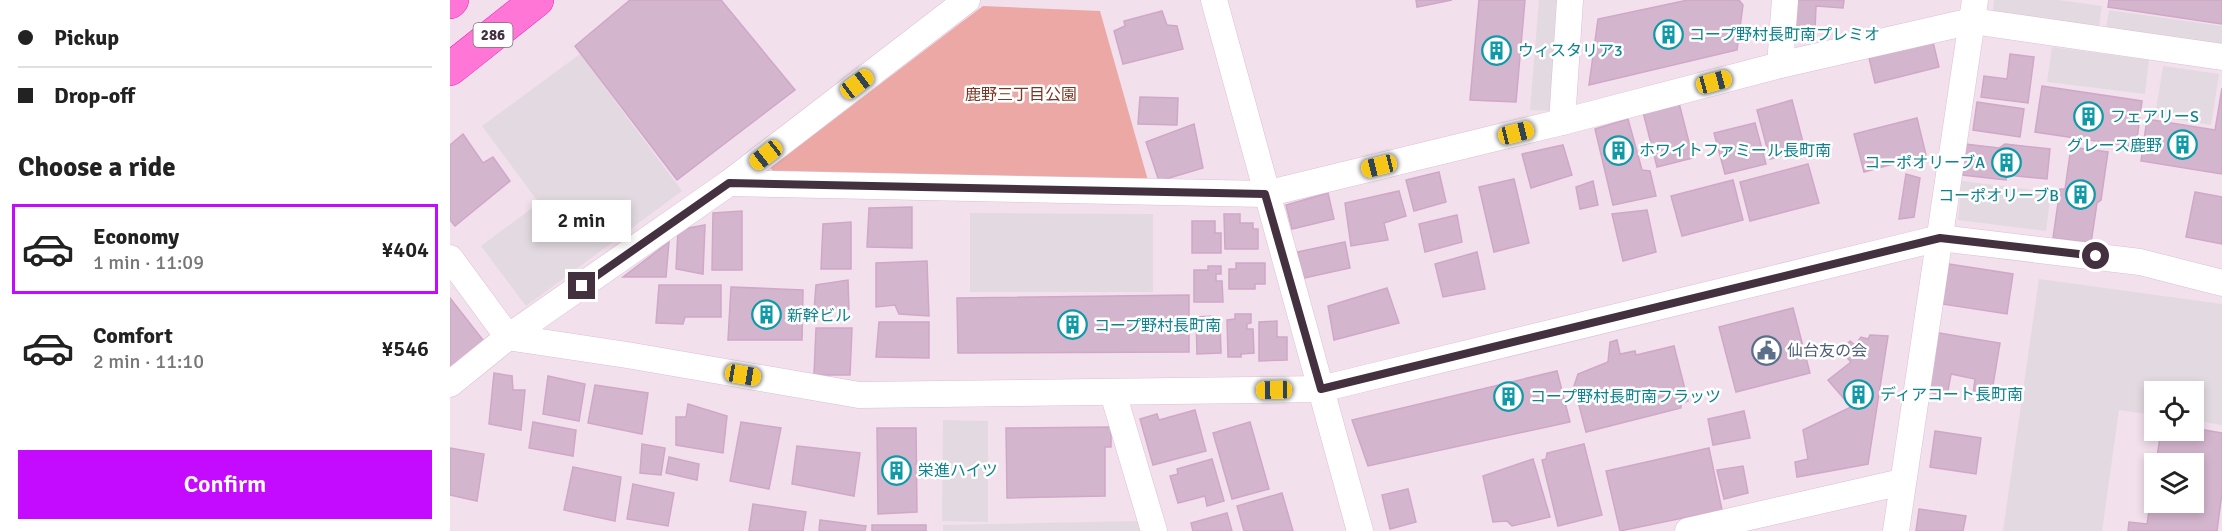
<!DOCTYPE html>
<meta charset="utf-8">
<style>
:root{--surface:#fff;--page:#f2f2f2;--text:#222;--muted:#767676;--line:#e0e0e0;--accent:#c50bff}
body{margin:0;font-family:Signika,"Noto Sans JP",sans-serif;background:var(--page);color:var(--text);height:100vh;display:flex;flex-direction:column;font-size:22px;white-space:nowrap}
*{box-sizing:border-box;margin:0}
p{font-size:20px;color:var(--muted)}
.icon{flex:none;width:33px;height:33px;fill:none;stroke:currentColor;stroke-width:2;stroke-linecap:round;stroke-linejoin:round}
.map{position:relative;flex:1;overflow:hidden}
.details{display:flex;flex-direction:column;background:var(--surface);width:450px}
.details>*{flex:none}
.top-card{display:grid;align-content:center;height:132px;padding:0 18px;background:var(--surface)}
.tools{position:absolute;left:1694px;top:381px;display:grid;gap:12px}
.tools a{display:grid;place-items:center;width:60px;height:60px;border-radius:0px;background:var(--surface);box-shadow:0 3px 9px #0003;font-size:30px}
.end{position:absolute;width:27px;height:27px;margin:-14px;border:8px solid #443140;background:#fff;box-shadow:0 0 0 3px #fff}
.from{border-radius:50%}
.bubble{position:absolute;height:42px;border-radius:0px;background:var(--surface);box-shadow:0 3px 9px #0003;font-size:20px;font-weight:600;line-height:42px;text-align:center}
.car{position:absolute;width:18px;height:36px;margin:-18px -9px;border-radius:8px;box-shadow:0 0 4px 2px #0007;background:linear-gradient(#f5c518 24%,#345 0 40%,#f5c518 0 76%,#345 0 86%,#f5c518 0)}
.top-card b{display:flex;align-items:center;gap:21px;height:57px;font-size:22px}
.top-card b+b{border-top:2px solid var(--line)}
.top-card i{width:15px;height:15px;background:var(--text)}
ul{padding:0;list-style:none}
li{display:flex;align-items:center;gap:18px;height:90px;margin:0 12px 9px;padding:0 6px;border:3px solid transparent;border-radius:0px}
li div{flex:1}
li b{display:block;font-size:22px}
li em{font-style:normal;font-weight:600}
li.active{border-color:var(--accent)}
li>.icon{width:54px;height:54px;stroke-width:1.5}
h2{padding:0 18px;font-size:27px;line-height:72px}
.action{display:flex;gap:12px;margin-top:auto;padding:12px 18px}
.action a{flex:1;height:69px;border-radius:0px;background:var(--accent);color:#fff;font-size:24px;font-weight:600;line-height:69px;text-align:center}
main{display:flex;flex:1;min-height:0}
.map>svg:first-child{display:block}
</style>
<main>
<section class="details">
<div class="top-card">
<b><i class="from"></i>Pickup</b>
<b><i></i>Drop-off</b>
</div>
<h2>Choose a ride</h2>
<ul>
<li class="active"><svg class="icon" aria-label="car" viewBox="0 0 24 24"><path d="M5 17H2v-5l4-1 3-4h7l3 4 3 1v5h-3M9 17h6M6 11h13"/><circle cx="7" cy="17" r="2"/><circle cx="17" cy="17" r="2"/></svg><div><b>Economy</b><p>1 min · 11:09</p></div><em>¥404</em></li>
<li><svg class="icon" aria-label="car" viewBox="0 0 24 24"><path d="M5 17H2v-5l4-1 3-4h7l3 4 3 1v5h-3M9 17h6M6 11h13"/><circle cx="7" cy="17" r="2"/><circle cx="17" cy="17" r="2"/></svg><div><b>Comfort</b><p>2 min · 11:10</p></div><em>¥546</em></li>
</ul>
<div class="action"><a>Confirm</a></div>
</section>
<div class="map">
<svg width="1772" height="531" viewBox="0 0 1772 531">
<rect width="100%" height="100%" fill="#f2e0ed"/>
<polygon fill="#eca8a4" points="533,6 650,11 699,184 328,175 320,168"/>
<g fill="#e2dae0">
<polygon points="1089,0 1111,0 1102,111 1080,110"/>
<polygon points="1544,0 1609,0 1652,6 1649,26 1543,11"/>
<polygon points="1659,10 1772,26 1772,46 1656,29"/>
<polygon points="1602,47 1699,60 1695,94 1597,82"/>
<polygon points="130,54 232,191 76,306 31,246 89,203 32,126"/>
<polygon points="1713,66 1769,74 1761,125 1705,116"/>
<polygon points="1512,181 1601,192 1596,231 1508,220"/>
<polygon points="520,213 703,214 703,292 520,292"/>
<polygon points="1589,279 1772,304 1772,425 1743,420 1743,392 1704,392 1704,415 1669,410 1652,531 1553,531"/>
<polygon points="493,420 538,421 538,522 492,521"/>
<polygon points="689,521 692,531 493,531 493,525"/>
</g>
<g fill="#d4b5ce" stroke="#d0a7c7" stroke-width="1.5">
<polygon points="180,0 271,0 345,90 227,180 125,46"/>
<polygon points="966,0 1002,0 967,7"/>
<polygon points="1029,0 1075,0 1066,102 1020,100"/>
<polygon points="1238,0 1289,0 1293,5 1287,50 1139,85 1148,19"/>
<polygon points="1346,0 1394,0 1393,8 1366,6 1365,30 1344,29"/>
<polygon points="1659,0 1772,0 1772,24 1658,7"/>
<polygon points="712,11 717,25 727,26 733,49 673,64 664,31 675,26 674,21"/>
<polygon points="1483,42 1489,67 1425,83 1419,58"/>
<polygon points="1560,54 1584,57 1578,103 1531,97 1534,76 1557,79"/>
<polygon points="1592,86 1692,101 1686,147 1585,132"/>
<polygon points="1772,88 1772,174 1691,161 1697,119 1765,130"/>
<polygon points="690,97 728,98 727,125 688,124"/>
<polygon points="1342,100 1355,150 1320,159 1307,110"/>
<polygon points="1527,102 1574,109 1570,137 1523,130"/>
<polygon points="1229,103 1243,158 1207,167 1193,112"/>
<polygon points="1467,118 1476,155 1414,172 1404,134"/>
<polygon points="1178,119 1192,170 1200,171 1206,196 1163,205 1145,129"/>
<polygon points="1305,123 1316,164 1275,174 1264,133"/>
<polygon points="744,124 753,168 709,181 696,142"/>
<polygon points="13,134 33,163 43,157 60,181 5,226 0,220 0,145"/>
<polygon points="1515,144 1549,148 1555,144 1600,149 1597,179 1557,175 1556,180 1512,175"/>
<polygon points="1113,145 1122,175 1081,188 1072,154"/>
<polygon points="1621,147 1658,152 1651,200 1647,203 1641,243 1603,238 1610,189 1615,189"/>
<polygon points="1358,164 1369,203 1300,221 1290,182"/>
<polygon points="989,172 996,202 964,211 956,180"/>
<polygon points="1456,174 1470,178 1464,217 1449,219"/>
<polygon points="1064,179 1079,243 1044,252 1029,187"/>
<polygon points="1283,180 1293,220 1232,236 1221,196"/>
<polygon points="1143,181 1148,205 1130,209 1126,187"/>
<polygon points="949,191 956,216 934,223 938,240 901,246 895,203"/>
<polygon points="1745,192 1772,197 1772,244 1736,237"/>
<polygon points="878,193 884,219 842,229 836,205"/>
<polygon points="462,207 462,248 417,247 419,208"/>
<polygon points="1197,210 1206,252 1173,261 1162,214"/>
<polygon points="292,211 292,270 262,270 263,213"/>
<polygon points="774,214 790,214 790,223 803,223 803,229 808,229 808,249 775,249"/>
<polygon points="1007,215 1012,242 975,252 969,224"/>
<polygon points="742,221 765,221 765,233 771,233 771,253 742,253"/>
<polygon points="401,222 401,269 371,269 373,224"/>
<polygon points="255,225 253,274 226,269 228,230"/>
<polygon points="219,242 216,277 173,277"/>
<polygon points="895,242 900,268 854,278 847,252"/>
<polygon points="1027,252 1035,289 993,297 985,264"/>
<polygon points="477,261 479,316 449,314 445,305 426,307 426,263"/>
<polygon points="786,263 815,263 815,284 805,284 805,289 779,289 779,269 786,269"/>
<polygon points="1499,264 1563,274 1557,314 1492,304"/>
<polygon points="758,266 771,266 771,274 766,274 766,281 772,281 773,302 744,302 744,270 758,270"/>
<polygon points="398,280 399,309 364,311 366,285"/>
<polygon points="209,285 271,285 271,317 235,317 233,324 206,323"/>
<polygon points="281,287 353,290 352,340 278,340"/>
<polygon points="937,288 949,323 884,340 878,306"/>
<polygon points="739,295 739,352 508,353 507,298"/>
<polygon points="0,298 37,345 0,373"/>
<polygon points="1343,308 1360,373 1286,392 1269,327"/>
<polygon points="785,314 801,314 801,323 797,324 797,329 803,329 804,353 791,354 791,357 778,357 777,320 785,319"/>
<polygon points="764,316 764,322 770,322 771,353 747,354 746,317"/>
<polygon points="827,321 827,337 837,337 837,360 809,361 809,322"/>
<polygon points="429,322 479,322 479,358 426,357"/>
<polygon points="366,328 402,328 400,375 364,375"/>
<polygon points="1483,332 1550,343 1541,397 1523,394 1525,379 1501,374 1497,396 1472,391"/>
<polygon points="1420,335 1438,336 1418,464 1347,477 1345,462 1358,459 1353,430 1401,407 1378,380 1401,362 1391,351 1400,341 1405,345 1411,337 1418,339"/>
<polygon points="1167,340 1170,354 1185,351 1186,355 1224,346 1238,401 1231,403 1231,408 1136,432 1124,386 1128,374 1158,362 1160,342"/>
<polygon points="1107,371 1120,422 918,466 902,420"/>
<polygon points="44,373 62,376 63,390 75,390 71,430 39,424"/>
<polygon points="98,376 135,384 129,421 93,414"/>
<polygon points="145,385 198,393 192,434 138,423"/>
<polygon points="238,404 277,416 273,453 226,445 226,417 236,417"/>
<polygon points="745,410 756,451 703,465 690,419 707,414 709,420"/>
<polygon points="1294,411 1300,438 1263,445 1258,419"/>
<polygon points="83,422 126,430 123,456 79,448"/>
<polygon points="291,422 331,428 319,489 280,481"/>
<polygon points="800,422 819,489 782,499 763,433"/>
<polygon points="661,427 661,447 655,447 655,496 557,498 556,428"/>
<polygon points="427,428 466,428 467,512 428,514"/>
<polygon points="1743,428 1772,433 1772,493 1767,531 1678,531 1679,522 1697,524 1704,480 1704,502 1743,502 1743,464 1706,464 1711,430 1743,430"/>
<polygon points="1485,431 1531,438 1526,474 1480,467"/>
<polygon points="192,444 215,448 211,475 190,473"/>
<polygon points="1134,444 1152,515 1108,526 1092,460 1096,459 1097,453"/>
<polygon points="347,446 410,453 404,496 342,484"/>
<polygon points="0,448 34,454 27,501 0,495"/>
<polygon points="1259,448 1272,510 1170,531 1156,471"/>
<polygon points="219,457 249,464 247,480 216,473"/>
<polygon points="762,459 774,501 757,506 755,496 728,503 720,476 728,474 727,469"/>
<polygon points="1083,459 1100,517 1062,526 1057,521 1043,522 1033,476"/>
<polygon points="1293,466 1298,493 1274,499 1267,470"/>
<polygon points="123,467 171,477 165,521 114,510"/>
<polygon points="183,484 224,493 218,526 177,519"/>
<polygon points="958,489 966,522 940,529 932,495"/>
<polygon points="832,493 843,531 794,531 787,506"/>
<polygon points="303,504 356,512 353,531 299,531"/>
<polygon points="1469,509 1516,516 1513,531 1466,531"/>
<polygon points="777,513 782,531 743,531 741,523"/>
<polygon points="370,520 416,526 415,531 369,531"/>
<rect x="422" y="525" width="54" height="6"/>
</g>
<g fill="none" stroke-linecap="round" stroke-linejoin="round">
<defs>
<g id="minor">
<polyline points="764,0 910,531"/>
<polyline points="1330,65 1335,0"/>
<polyline points="1112,122 1120,0"/>
<polyline points="279,183 815,194 1112,122 1330,65 1522,21 1772,57"/>
<polyline points="0,258 58,337 177,355 409,395 871,389 1490,238 1690,262 1772,283"/>
<polyline points="0,384 58,337 279,183 517,0"/>
<polyline points="663,393 704,531"/>
<polyline points="1238,531 1452,482"/>
<polyline points="1446,531 1525,0"/>
</g>
<g id="trunk">
<polyline points="0,2 2,0"/>
<polyline points="0,69 87,0"/>
</g>
</defs>
<use href="#minor" stroke="#ddbfd4" stroke-width="27"/>
<use href="#trunk" stroke="#ee1fbc" stroke-width="34"/>
<use href="#minor" stroke="#fff" stroke-width="26"/>
<use href="#trunk" stroke="#ff76d6" stroke-width="33"/>
</g>
<g fill="none" stroke-linecap="round" stroke-linejoin="round">
<polyline stroke="#443140" stroke-width="8" points="132,286 279,183 815,194 871,389 1490,238 1646,256"/>
</g>
<defs>
<symbol id="building-ring" viewBox="-11 -11 22 22"><circle r="9.5" fill="#fff" stroke="#0f9aa8" stroke-width="1.5"/><path d="M-4-6H4V6H1V3H-1V6H-4ZM-2.5-4.3h1.7v1.8h-1.7ZM.8-4.3h1.7v1.8H.8ZM-2.5-1h1.7V.8h-1.7ZM.8-1h1.7V.8H.8Z" fill="#0f9aa8"/></symbol>
<symbol id="civic-ring" viewBox="-11 -11 22 22"><circle r="9.5" fill="#fff" stroke="#5c6f8a" stroke-width="1.5"/><path d="M-.6-6.5H3V-4.5H.6V-3L4-1V1h2V6H-6V1h2V-1L-.6-3ZM-1.2 2.5V6h2.4V2.5Z" fill="#5c6f8a"/></symbol>
</defs>
<g fill-rule="evenodd">
<use href="#building-ring" x="1202" y="18" width="33" height="33"/>
<use href="#building-ring" x="1030" y="34" width="33" height="33"/>
<use href="#building-ring" x="1622" y="100" width="33" height="33"/>
<use href="#building-ring" x="1716" y="128" width="33" height="33"/>
<use href="#building-ring" x="1152" y="134" width="33" height="33"/>
<use href="#building-ring" x="1540" y="146" width="33" height="33"/>
<use href="#building-ring" x="1614" y="178" width="33" height="33"/>
<use href="#building-ring" x="300" y="298" width="33" height="33"/>
<use href="#building-ring" x="606" y="308" width="33" height="33"/>
<use href="#civic-ring" x="1300" y="334" width="33" height="33"/>
<use href="#building-ring" x="1392" y="378" width="33" height="33"/>
<use href="#building-ring" x="1042" y="380" width="33" height="33"/>
<use href="#building-ring" x="430" y="454" width="33" height="33"/>
</g>
<g text-anchor="middle" stroke-width="5" stroke-linejoin="round" paint-order="stroke">
<rect fill="#fff" stroke="#7c6f79" stroke-width="1.5" x="23.5" y="23" width="39" height="24" rx="4.5"/>
<g font-size="15" font-weight="bold" fill="#443140">
<text x="43" y="40">286</text>
</g>
<g font-size="16" fill="#0d838f" stroke="#fff" text-anchor="start">
<text x="1239" y="40">コープ野村長町南プレミオ</text>
<text x="1068" y="56">ウィスタリア3</text>
<text x="1660" y="122">フェアリーS</text>
<text x="1712" y="151" text-anchor="end">グレース鹿野</text>
<text x="1189" y="156">ホワイトファミール長町南</text>
<text x="1535" y="168" text-anchor="end">コーポオリーブA</text>
<text x="1609" y="201" text-anchor="end">コーポオリーブB</text>
<text x="337" y="321">新幹ビル</text>
<text x="644" y="331">コープ野村長町南</text>
<text x="1430" y="400">ディアコート長町南</text>
<text x="1080" y="402">コープ野村長町南フラッツ</text>
<text x="468" y="476">栄進ハイツ</text>
</g>
<g font-size="16" fill="#7a341f" stroke="#fff">
<text x="571" y="100">鹿野三丁目公園</text>
</g>
<g font-size="16" fill="#4e5e75" stroke="#fff" text-anchor="start">
<text x="1337" y="356">仙台友の会</text>
</g>
</g>
</svg>
<div class="tools">
<a><svg class="icon" aria-label="locate" viewBox="0 0 24 24"><circle cx="12" cy="12" r="6"/><path d="M12 2v4M12 18v4M2 12h4M18 12h4"/></svg></a>
<a><svg class="icon" aria-label="layers" viewBox="0 0 24 24"><path d="M12 4l9 5-9 5-9-5zM3 14l9 5 9-5"/></svg></a>
</div>
<i class="end from" style="left:1646px;top:256px"></i>
<i class="end" style="left:132px;top:286px"></i>
<div class="bubble" style="left:82px;top:200px;width:99px">2 min</div>
<i class="car" style="left:1264px;top:82px;rotate:75deg"></i>
<i class="car" style="left:407px;top:84px;rotate:53deg"></i>
<i class="car" style="left:1066px;top:133px;rotate:76deg"></i>
<i class="car" style="left:316px;top:155px;rotate:232deg"></i>
<i class="car" style="left:929px;top:166px;rotate:256deg"></i>
<i class="car" style="left:293px;top:375px;rotate:100deg"></i>
<i class="car" style="left:824px;top:390px;rotate:269deg"></i>
</div>
</main>
